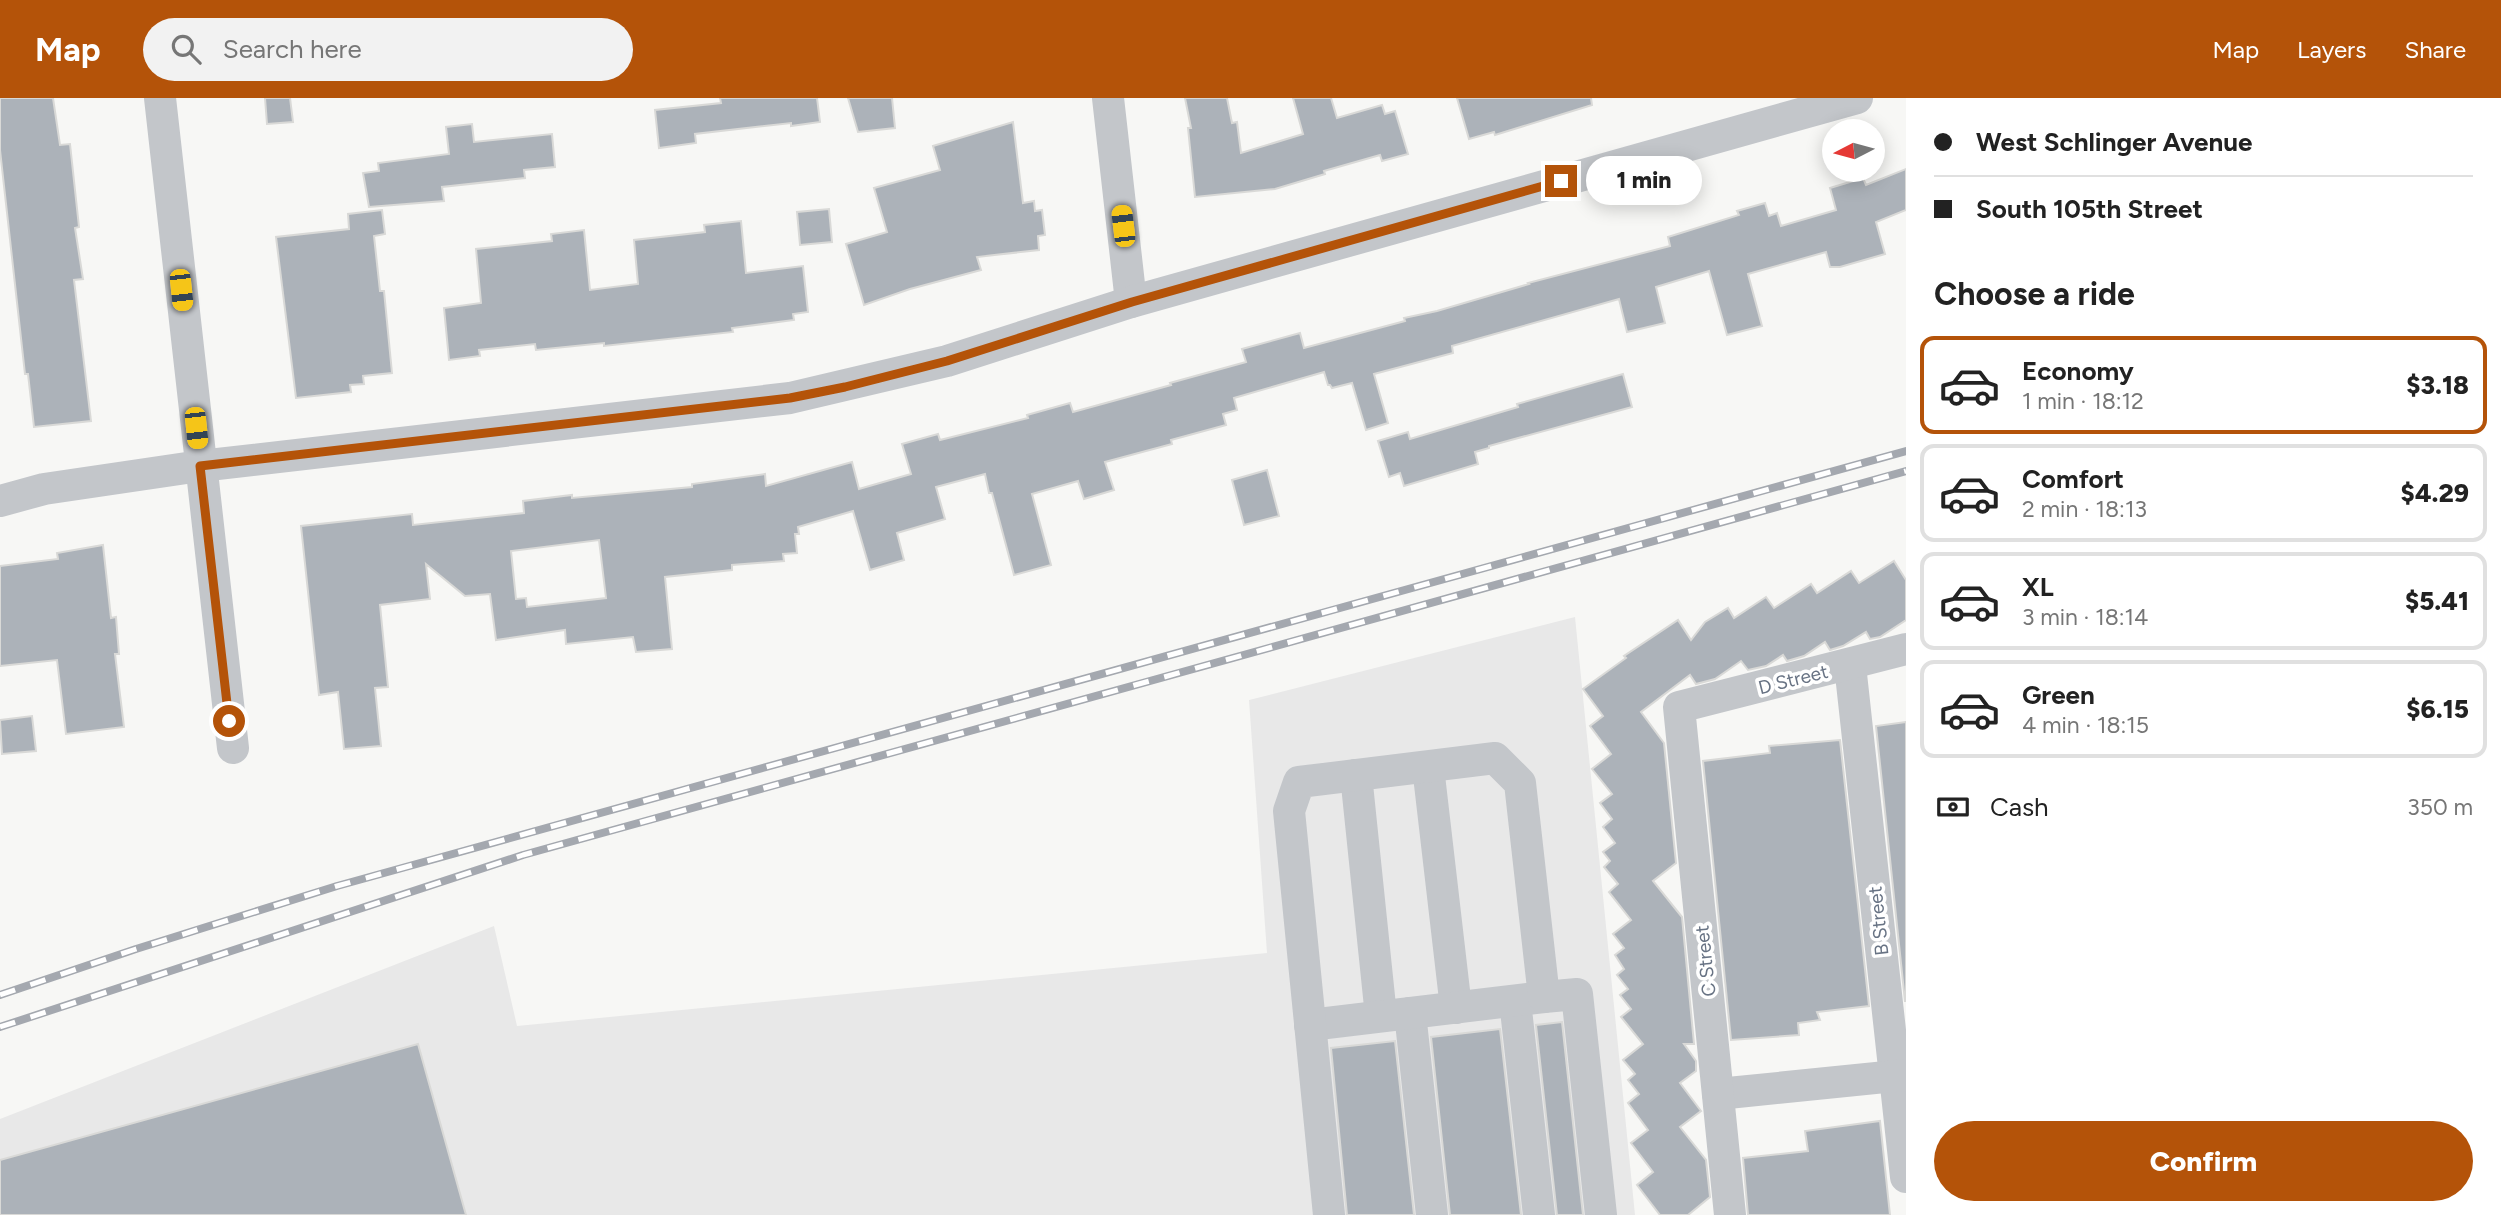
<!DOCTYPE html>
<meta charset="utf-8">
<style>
:root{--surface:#fff;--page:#f2f2f2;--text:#222;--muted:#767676;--line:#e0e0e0;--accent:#b45309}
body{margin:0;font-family:Figtree,sans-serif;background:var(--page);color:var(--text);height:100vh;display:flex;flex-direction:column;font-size:26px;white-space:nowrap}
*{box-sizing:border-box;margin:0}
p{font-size:23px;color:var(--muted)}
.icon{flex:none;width:38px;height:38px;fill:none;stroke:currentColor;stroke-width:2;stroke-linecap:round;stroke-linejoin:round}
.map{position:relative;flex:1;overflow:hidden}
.drawer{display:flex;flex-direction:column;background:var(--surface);width:595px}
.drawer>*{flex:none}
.top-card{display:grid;align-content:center;height:154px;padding:0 28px;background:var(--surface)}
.needle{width:46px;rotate:264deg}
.controls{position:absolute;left:1822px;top:21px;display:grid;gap:14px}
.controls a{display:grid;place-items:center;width:63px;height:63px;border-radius:50%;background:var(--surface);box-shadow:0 4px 18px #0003;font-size:35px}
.end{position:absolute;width:32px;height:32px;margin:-16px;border:9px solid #b45309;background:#fff;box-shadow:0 0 0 4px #fff}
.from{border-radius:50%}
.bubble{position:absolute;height:49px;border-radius:24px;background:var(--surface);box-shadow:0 4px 18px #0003;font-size:23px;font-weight:800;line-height:49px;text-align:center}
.car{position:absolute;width:21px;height:42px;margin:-21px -10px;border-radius:9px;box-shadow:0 0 5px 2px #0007;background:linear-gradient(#f5c518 24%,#345 0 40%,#f5c518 0 76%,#345 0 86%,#f5c518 0)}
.top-card b{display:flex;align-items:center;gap:24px;height:66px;font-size:26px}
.top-card b+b{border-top:2px solid var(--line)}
.top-card i{width:18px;height:18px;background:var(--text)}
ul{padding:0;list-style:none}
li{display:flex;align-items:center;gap:21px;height:98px;margin:0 14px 10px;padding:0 14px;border:4px solid var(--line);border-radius:14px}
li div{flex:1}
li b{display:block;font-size:26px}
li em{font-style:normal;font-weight:800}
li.on{border-color:var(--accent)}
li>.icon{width:63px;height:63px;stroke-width:1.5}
h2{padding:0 28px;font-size:32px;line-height:84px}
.pay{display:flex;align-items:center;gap:18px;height:77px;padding:0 28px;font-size:26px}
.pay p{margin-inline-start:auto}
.button{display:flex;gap:14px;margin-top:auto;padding:14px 28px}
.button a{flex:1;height:80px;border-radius:42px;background:var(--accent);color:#fff;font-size:28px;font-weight:800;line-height:80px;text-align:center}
header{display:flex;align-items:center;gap:42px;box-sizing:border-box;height:98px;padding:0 35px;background:var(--accent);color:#fff}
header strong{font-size:33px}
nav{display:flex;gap:38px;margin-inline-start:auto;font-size:24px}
.search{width:490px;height:63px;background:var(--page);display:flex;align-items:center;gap:18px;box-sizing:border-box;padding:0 24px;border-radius:38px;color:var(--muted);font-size:26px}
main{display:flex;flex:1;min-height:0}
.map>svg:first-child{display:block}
</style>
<header>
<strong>Map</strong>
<div class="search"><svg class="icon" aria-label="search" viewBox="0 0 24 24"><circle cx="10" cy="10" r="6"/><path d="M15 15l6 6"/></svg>Search here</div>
<nav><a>Map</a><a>Layers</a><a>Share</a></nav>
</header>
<main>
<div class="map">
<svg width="1906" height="1117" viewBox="0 0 1906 1117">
<rect width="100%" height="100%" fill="#f7f7f5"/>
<polygon fill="#e8e8e8" points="1575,519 1635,1117 0,1117 0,1021 494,828 517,928 1267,855 1249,602"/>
<g fill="#acb2b9" stroke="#d9d9d7" stroke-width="2" fill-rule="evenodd">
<polygon points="0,0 53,0 60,47 70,46 79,129 75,130 83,181 74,182 91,323 34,329 28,276 25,276 0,52"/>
<polygon points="265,0 290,0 293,24 267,26"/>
<polygon points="720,0 817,0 820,24 791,28 791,25 695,36 696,45 659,50 655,12 721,5"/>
<polygon points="848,0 892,0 895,30 858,34"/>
<polygon points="1185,0 1227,0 1232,25 1237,24 1241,55 1303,36 1293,0 1331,0 1337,20 1382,7 1385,16 1395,13 1408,56 1382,63 1380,57 1324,73 1325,76 1275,91 1195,99 1188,30 1191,30"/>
<polygon points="1457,0 1591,0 1592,7 1495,37 1494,34 1469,41"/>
<polygon points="1013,24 1023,105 1034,103 1035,113 1042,112 1045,137 1038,138 1039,152 977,159 981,172 910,191 864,207 846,146 887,134 874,90 940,72 933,48"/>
<polygon points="472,26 474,44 552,36 555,69 524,72 525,80 442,89 444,103 369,109 363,75 379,73 378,65 449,56 446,29"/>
<path d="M 1906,71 L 1906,112 L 1876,124 L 1885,156 L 1840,169 L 1830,169 L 1826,154 L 1748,176 L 1762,228 L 1727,237 L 1709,173 L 1656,189 L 1665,225 L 1627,234 L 1619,201 L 1452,248 L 1453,255 L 1374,276 L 1388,325 L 1366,332 L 1352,285 L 1332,290 L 1330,287 L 1328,287 L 1324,274 L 1234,300 L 1237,312 L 1223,316 L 1226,327 L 1171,342 L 1172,346 L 1105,364 L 1114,392 L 1084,401 L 1078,383 L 1032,396 L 1051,467 L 1014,477 L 992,395 L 989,395 L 985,376 L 936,389 L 945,421 L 897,435 L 904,462 L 870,472 L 853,413 L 798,429 L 799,436 L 795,436 L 797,455 L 783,456 L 784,463 L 732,467 L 732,472 L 665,479 L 672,551 L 636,554 L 633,539 L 566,546 L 565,532 L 496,542 L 490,496 L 465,498 L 426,466 L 430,501 L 380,507 L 388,589 L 375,590 L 381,648 L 344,651 L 338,594 L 319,597 L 301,428 L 412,416 L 413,427 L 524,415 L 523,403 L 572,397 L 572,400 L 692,389 L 692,386 L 765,376 L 766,388 L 852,364 L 859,391 L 911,376 L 902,346 L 938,336 L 940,342 L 1028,320 L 1027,317 L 1070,305 L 1073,314 L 1171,287 L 1170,285 L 1246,264 L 1242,251 L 1300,235 L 1304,250 L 1405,223 L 1404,220 L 1437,213 L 1529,186 L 1528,185 L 1670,148 L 1668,139 L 1739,117 L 1737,113 L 1765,105 L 1769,118 L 1777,115 L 1781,128 L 1836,112 L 1830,90 L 1863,80 L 1866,87 ZM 599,442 L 606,500 L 527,509 L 526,500 L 516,501 L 511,453 Z"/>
<polygon points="829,111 832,144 800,147 797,114"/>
<polygon points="382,112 385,136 374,138 380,193 384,193 392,275 363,278 364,286 350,287 351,294 296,300 276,139 349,131 348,116"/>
<polygon points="741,123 746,175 803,168 808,214 793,216 794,222 732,230 733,234 604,248 604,245 536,252 535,246 479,252 480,258 449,262 444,210 481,205 476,151 552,143 551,136 584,132 590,192 638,186 634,142 705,134 704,127"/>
<polygon points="1623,276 1632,309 1489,348 1489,350 1475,354 1478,366 1404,388 1400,375 1389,379 1378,343 1408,334 1410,341 1518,309 1517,306"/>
<polygon points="1267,372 1279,418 1244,427 1232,382"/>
<polygon points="103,447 111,520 116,519 119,556 115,556 124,629 66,636 57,562 0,568 0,468 58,461 57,455"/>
<polygon points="1894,463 1906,482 1906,522 1880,539 1870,541 1866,534 1843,548 1830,552 1825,544 1804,558 1787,563 1783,557 1766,568 1748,572 1741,563 1715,581 1696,586 1690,577 1641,614 1664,645 1676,765 1653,783 1682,819 1694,946 1684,946 1696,963 1696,973 1680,985 1701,1013 1680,1029 1706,1062 1710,1099 1688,1117 1660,1117 1637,1087 1653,1074 1631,1045 1648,1032 1628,1005 1639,996 1628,982 1635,976 1623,962 1643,946 1621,919 1631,911 1620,897 1628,891 1617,877 1624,871 1615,857 1624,850 1613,836 1631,822 1609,794 1618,786 1604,769 1610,763 1603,754 1615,745 1603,729 1612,721 1600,705 1612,696 1592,671 1611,656 1590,628 1603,618 1583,591 1626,560 1624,558 1678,522 1691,542 1705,524 1728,510 1734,520 1766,499 1774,510 1811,486 1817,495 1851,473 1859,485"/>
<polygon points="32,618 36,653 2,656 0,622"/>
<polygon points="1906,624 1906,903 1905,903 1876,628"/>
<polygon points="1840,642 1869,908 1817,914 1820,922 1798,925 1799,937 1731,942 1703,663 1770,655 1769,648"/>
<polygon points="1562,924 1583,1117 1557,1117 1536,927"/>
<polygon points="1500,931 1521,1117 1450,1117 1431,939"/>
<polygon points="1395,943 1414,1117 1347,1117 1331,950"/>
<polygon points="418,946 466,1117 0,1117 0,1062"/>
<polygon points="1880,1023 1890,1117 1748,1117 1743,1060 1808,1053 1805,1033"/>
</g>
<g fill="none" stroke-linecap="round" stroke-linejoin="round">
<g stroke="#c3c6ca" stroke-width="32">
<polyline points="160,0 233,650"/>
<polyline points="1108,0 1131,204"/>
<polyline points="0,403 44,391 200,368 790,300 947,263 1131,204 1857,0"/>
<polyline points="1850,567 1906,1079"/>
<polyline points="1428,669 1456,910"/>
<polyline points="1356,677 1381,918"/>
<polyline points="1515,903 1539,1117"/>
<polyline points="1410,915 1432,1117"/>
<polyline points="1310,927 1544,899"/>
<polyline points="1718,996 1906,977"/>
<polyline points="1329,1117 1289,713 1299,684 1495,660 1520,685 1544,899 1577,896 1601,1117"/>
<polyline points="1730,1117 1679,609 1906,551"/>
</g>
<defs>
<g id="rail">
<polyline points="0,897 136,851 337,788 1906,353"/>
<polyline points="0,929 523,757 1906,373"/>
</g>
</defs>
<use href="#rail" stroke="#a4a8af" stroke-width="8"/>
<use href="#rail" stroke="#fff" stroke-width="5" stroke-dasharray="16" stroke-linecap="butt"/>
</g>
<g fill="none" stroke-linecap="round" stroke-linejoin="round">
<polyline stroke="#b45309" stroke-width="9" points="229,623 200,368 790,300 845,289 947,263 1132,204 1561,83"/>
</g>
<g text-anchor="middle" stroke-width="7" stroke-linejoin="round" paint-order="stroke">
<g font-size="19" fill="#687384" stroke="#fff">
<text transform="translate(1793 581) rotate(-14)" y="7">D Street</text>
<text transform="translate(1878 823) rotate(-96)" y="7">B Street</text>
<text transform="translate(1705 863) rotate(-96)" y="7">C Street</text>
</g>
</g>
</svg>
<div class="controls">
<a><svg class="needle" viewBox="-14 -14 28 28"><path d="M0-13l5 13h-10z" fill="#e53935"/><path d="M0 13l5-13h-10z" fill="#767676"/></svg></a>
</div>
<i class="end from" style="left:229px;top:623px"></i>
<i class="end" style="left:1561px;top:83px"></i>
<div class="bubble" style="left:1586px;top:58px;width:116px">1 min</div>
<i class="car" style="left:1123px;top:128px;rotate:353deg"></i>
<i class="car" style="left:181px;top:192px;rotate:174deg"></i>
<i class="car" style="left:196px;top:330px;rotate:174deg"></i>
</div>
<section class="drawer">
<div class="top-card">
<b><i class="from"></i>West Schlinger Avenue</b>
<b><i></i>South 105th Street</b>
</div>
<h2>Choose a ride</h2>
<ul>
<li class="on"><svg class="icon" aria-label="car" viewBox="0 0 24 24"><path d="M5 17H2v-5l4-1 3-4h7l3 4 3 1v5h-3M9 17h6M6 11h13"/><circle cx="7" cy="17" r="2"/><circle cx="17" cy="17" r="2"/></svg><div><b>Economy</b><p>1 min · 18:12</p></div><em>$3.18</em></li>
<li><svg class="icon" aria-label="car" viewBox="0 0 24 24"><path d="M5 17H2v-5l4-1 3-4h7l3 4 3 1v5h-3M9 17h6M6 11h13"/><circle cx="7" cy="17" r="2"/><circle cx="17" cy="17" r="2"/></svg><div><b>Comfort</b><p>2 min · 18:13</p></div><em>$4.29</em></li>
<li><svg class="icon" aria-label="car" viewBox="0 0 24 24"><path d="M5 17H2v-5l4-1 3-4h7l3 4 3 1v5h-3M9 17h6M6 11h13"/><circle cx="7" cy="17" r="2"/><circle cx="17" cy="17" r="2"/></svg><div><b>XL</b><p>3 min · 18:14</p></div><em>$5.41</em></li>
<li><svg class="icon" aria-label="car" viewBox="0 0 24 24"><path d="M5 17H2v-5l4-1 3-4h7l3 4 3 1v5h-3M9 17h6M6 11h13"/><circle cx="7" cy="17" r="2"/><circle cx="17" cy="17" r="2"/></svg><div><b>Green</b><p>4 min · 18:15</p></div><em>$6.15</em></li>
</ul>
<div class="pay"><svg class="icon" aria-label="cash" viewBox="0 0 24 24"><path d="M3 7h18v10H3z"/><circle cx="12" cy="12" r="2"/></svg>Cash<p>350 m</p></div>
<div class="button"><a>Confirm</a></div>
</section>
</main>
